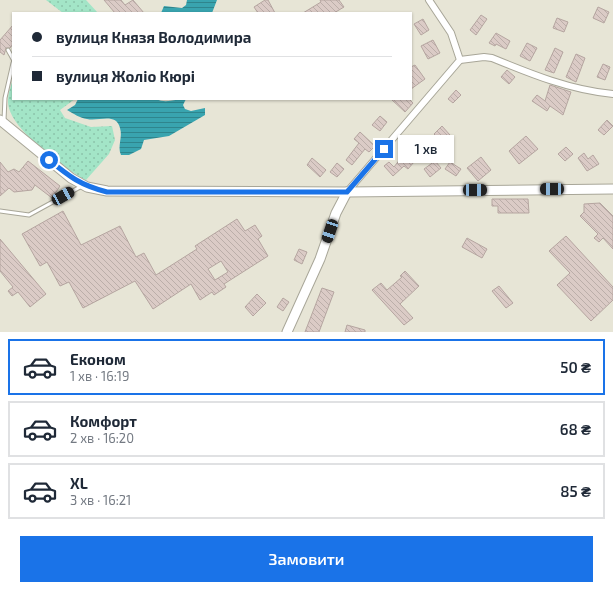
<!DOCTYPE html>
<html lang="uk">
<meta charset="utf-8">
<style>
:root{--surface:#fff;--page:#f6f6f7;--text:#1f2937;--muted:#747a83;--line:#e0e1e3;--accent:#1a73e8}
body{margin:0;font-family:"Exo 2",sans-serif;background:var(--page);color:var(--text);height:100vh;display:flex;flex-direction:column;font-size:15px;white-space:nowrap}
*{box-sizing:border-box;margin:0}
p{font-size:13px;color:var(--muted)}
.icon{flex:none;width:22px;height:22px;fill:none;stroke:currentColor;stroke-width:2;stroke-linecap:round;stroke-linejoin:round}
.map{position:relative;height:332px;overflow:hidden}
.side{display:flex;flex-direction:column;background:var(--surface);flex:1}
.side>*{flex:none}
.hud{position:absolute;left:12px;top:12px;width:400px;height:88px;border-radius:0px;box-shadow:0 1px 3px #0004;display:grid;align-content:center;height:88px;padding:0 20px;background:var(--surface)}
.end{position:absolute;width:18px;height:18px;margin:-9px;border:5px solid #1a73e8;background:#fff;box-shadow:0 0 0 2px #fff}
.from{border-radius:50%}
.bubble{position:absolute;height:28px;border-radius:0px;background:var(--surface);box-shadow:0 1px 3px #0004;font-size:13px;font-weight:600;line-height:28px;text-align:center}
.car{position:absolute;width:12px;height:24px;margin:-12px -6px;border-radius:5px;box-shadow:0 0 3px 1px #0007;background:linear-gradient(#222 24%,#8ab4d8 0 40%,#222 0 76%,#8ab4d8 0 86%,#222 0)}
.hud b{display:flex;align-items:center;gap:14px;height:38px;font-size:15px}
.hud b+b{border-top:1px solid var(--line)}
.hud i{width:10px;height:10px;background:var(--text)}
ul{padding:7px 0 0;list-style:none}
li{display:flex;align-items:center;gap:12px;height:56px;margin:0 8px 6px;padding:0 12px;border:2px solid var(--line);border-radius:0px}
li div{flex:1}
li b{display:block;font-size:15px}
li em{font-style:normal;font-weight:600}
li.selected{border-color:var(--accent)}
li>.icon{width:36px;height:36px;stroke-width:1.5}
.button{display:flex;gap:8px;margin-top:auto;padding:8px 20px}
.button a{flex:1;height:46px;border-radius:0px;background:var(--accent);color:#fff;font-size:16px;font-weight:600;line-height:46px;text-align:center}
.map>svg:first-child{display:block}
</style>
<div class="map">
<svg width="613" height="332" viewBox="0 0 613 332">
<defs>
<pattern id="green-dots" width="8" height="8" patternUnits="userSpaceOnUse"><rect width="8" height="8" fill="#a3e5c7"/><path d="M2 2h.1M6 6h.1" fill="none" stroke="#8cc4aa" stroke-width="1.8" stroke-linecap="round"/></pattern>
<pattern id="water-rules" width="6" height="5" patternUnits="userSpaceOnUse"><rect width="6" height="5" fill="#39a4af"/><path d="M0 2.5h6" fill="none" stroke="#2f858d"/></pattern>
<pattern id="building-back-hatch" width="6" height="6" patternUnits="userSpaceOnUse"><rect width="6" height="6" fill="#dbcbc6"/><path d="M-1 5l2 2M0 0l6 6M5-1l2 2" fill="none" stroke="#bbaea9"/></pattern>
</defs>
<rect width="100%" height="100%" fill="#e7e5d6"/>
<g fill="url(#green-dots)">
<polygon points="46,0 86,0 98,13 63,13"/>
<path d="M 13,79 L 13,99 L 75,99 L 60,110 L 65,118 L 91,127 L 112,126 L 115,140 L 109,154 L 86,180 C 64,168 6,127 8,100 C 8,93 11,86 13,79 Z"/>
</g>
<g fill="url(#water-rules)">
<polygon points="187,0 217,0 212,13 161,13 164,6 182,8 186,5"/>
<path d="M 78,99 L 156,99 C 166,104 175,99 186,99 L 183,105 L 185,109 L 191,111 L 205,108 L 205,115 L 169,136 L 144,140 L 141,149 L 129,155 L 121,155 C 117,146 123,137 120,128 C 116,112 98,122 87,119 C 80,118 74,114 67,110 L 75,105 Z"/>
</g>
<g fill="url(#building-back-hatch)" stroke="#b5a5a0" fill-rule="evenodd">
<polygon points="104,0 121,0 125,5 133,0 144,13 115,13"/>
<polygon points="265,0 268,0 275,13 258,13 254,7"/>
<polygon points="320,0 339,0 344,7 334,13 303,13 321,2"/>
<polygon points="598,7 609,12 604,23 593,18"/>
<polygon points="481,15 487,19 476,35 470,30"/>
<polygon points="557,18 568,22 564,32 553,28"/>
<polygon points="423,19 429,30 421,35 414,24"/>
<polygon points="13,25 13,44 10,48 6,48 4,55 0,52 0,40"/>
<polygon points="496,33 510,41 506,49 496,44 495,46 489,43"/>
<polygon points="433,40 440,53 428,59 421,46"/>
<polygon points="527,43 537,48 530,61 520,56"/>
<polygon points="555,48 563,52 554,73 545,70"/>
<polygon points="576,54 585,58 576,82 566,77"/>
<polygon points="603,64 610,67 605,80 597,77"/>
<polygon points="415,65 425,79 411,89 411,67"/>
<polygon points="507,70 515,77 509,84 501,77"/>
<polygon points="550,85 571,92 563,115 550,106 547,111 532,101 537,95 545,101"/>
<polygon points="456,90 461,95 453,103 448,99"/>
<polygon points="391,99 409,99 413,103 405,112"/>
<polygon points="380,116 387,122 380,131 372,125"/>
<polygon points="607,120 613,126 604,135 598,130"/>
<polygon points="442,126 450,135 442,142 434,134"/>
<polygon points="360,132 375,146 369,152 365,149 352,165 346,160 359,143 354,139"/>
<polygon points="408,135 418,144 409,154 403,149 407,145 403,141"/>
<polygon points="526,136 538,149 519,164 509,151"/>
<polygon points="566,147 573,154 565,161 558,154"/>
<polygon points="584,153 588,159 593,155 599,164 587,171 578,158"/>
<polygon points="404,154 414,162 408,169 404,166 393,176 384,166 389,162 394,167"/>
<polygon points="481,157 491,170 478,181 467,168"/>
<polygon points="312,158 326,170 320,177 307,165"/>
<polygon points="28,161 60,186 52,198 35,185 32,190 14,192 9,188 0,196 0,162 8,172 14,169 19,172"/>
<polygon points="435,161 441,168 430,177 424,169"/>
<polygon points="450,162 461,169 456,176 445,169"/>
<polygon points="337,163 344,169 337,177 330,172"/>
<polygon points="492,199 528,199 529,213 498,213 498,206 492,206"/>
<polygon points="600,203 613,216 613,249 603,238 599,242 594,238 598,234 580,216 584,212 584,204"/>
<path d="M 63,211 L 81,245 L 120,226 L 136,257 L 144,253 L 156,275 L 197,249 L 195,246 L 237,219 L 245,231 L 255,225 L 262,236 L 258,239 L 268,256 L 224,284 L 226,287 L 214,295 L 212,292 L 200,300 L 191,284 L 153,309 L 135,281 L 83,308 L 69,282 L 60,286 L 47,262 L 40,266 L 22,234 ZM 221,261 L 228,272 L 215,280 L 208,269 Z"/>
<polygon points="566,236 613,287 613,300 591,321 557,285 570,273 549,251"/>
<polygon points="467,238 487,249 482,258 462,247"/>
<polygon points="0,239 46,294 30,307 18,292 12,296 8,291 13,287 0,271"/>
<polygon points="299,249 307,252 302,264 294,260"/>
<polygon points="405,271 419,286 400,304 413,318 404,325 372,290 381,283 387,290 402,277 400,276"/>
<polygon points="499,286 513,303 506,308 492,291"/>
<polygon points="322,288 334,292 319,332 305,332"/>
<polygon points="257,294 266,303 253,316 245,307"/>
<polygon points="283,298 289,302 283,311 277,307"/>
<polygon points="347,325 365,330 365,332 345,332"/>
</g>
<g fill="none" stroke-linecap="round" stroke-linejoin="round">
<defs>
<g id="lane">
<polyline points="8,50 13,59"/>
<polyline points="4,120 5,98 13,63"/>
<polyline points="0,211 29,215 82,186"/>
</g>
<g id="street">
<path d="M 460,60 L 484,57 L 492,58 C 531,74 570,90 613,94"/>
<polyline points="347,192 460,60 451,33 429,0"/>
</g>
<g id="secondary">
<polyline points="0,120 71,178 87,187 107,191 347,192 613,189"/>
<polyline points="287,332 320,259 336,213 347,192"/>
</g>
</defs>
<use href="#lane" stroke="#a8a698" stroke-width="5"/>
<use href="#street" stroke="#a8a698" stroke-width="8"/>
<use href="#secondary" stroke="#a8a698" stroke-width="11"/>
<use href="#lane" stroke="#fff" stroke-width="3"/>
<use href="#street" stroke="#fff" stroke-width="6"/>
<use href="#secondary" stroke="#fff" stroke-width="9"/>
</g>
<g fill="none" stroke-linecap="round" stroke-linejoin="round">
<path stroke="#1a73e8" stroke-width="5" d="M 49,160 C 70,177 80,185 107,192 L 347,192 L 384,149"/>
</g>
</svg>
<i class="end from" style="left:49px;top:160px"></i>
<i class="end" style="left:384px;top:149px"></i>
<div class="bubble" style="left:398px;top:135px;width:56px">1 хв</div>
<i class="car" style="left:552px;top:189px;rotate:270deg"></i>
<i class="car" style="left:475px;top:190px;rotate:90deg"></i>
<i class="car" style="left:63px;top:196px;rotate:61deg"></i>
<i class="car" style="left:330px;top:231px;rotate:199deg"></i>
<div class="hud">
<b><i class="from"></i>вулиця Князя Володимира</b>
<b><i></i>вулиця Жоліо Кюрі</b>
</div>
</div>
<section class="side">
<ul>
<li class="selected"><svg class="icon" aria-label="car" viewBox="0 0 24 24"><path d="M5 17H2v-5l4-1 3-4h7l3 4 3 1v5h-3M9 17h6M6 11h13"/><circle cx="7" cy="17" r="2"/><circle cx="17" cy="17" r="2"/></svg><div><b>Економ</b><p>1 хв · 16:19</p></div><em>50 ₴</em></li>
<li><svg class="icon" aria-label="car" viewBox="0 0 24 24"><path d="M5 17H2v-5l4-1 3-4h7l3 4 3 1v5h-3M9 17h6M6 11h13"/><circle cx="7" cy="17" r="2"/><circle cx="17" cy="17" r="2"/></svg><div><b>Комфорт</b><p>2 хв · 16:20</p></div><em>68 ₴</em></li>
<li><svg class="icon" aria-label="car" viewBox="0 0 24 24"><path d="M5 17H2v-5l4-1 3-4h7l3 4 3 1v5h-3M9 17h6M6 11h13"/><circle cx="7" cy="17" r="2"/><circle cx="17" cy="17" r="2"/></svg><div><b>XL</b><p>3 хв · 16:21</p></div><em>85 ₴</em></li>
</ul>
<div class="button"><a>Замовити</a></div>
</section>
